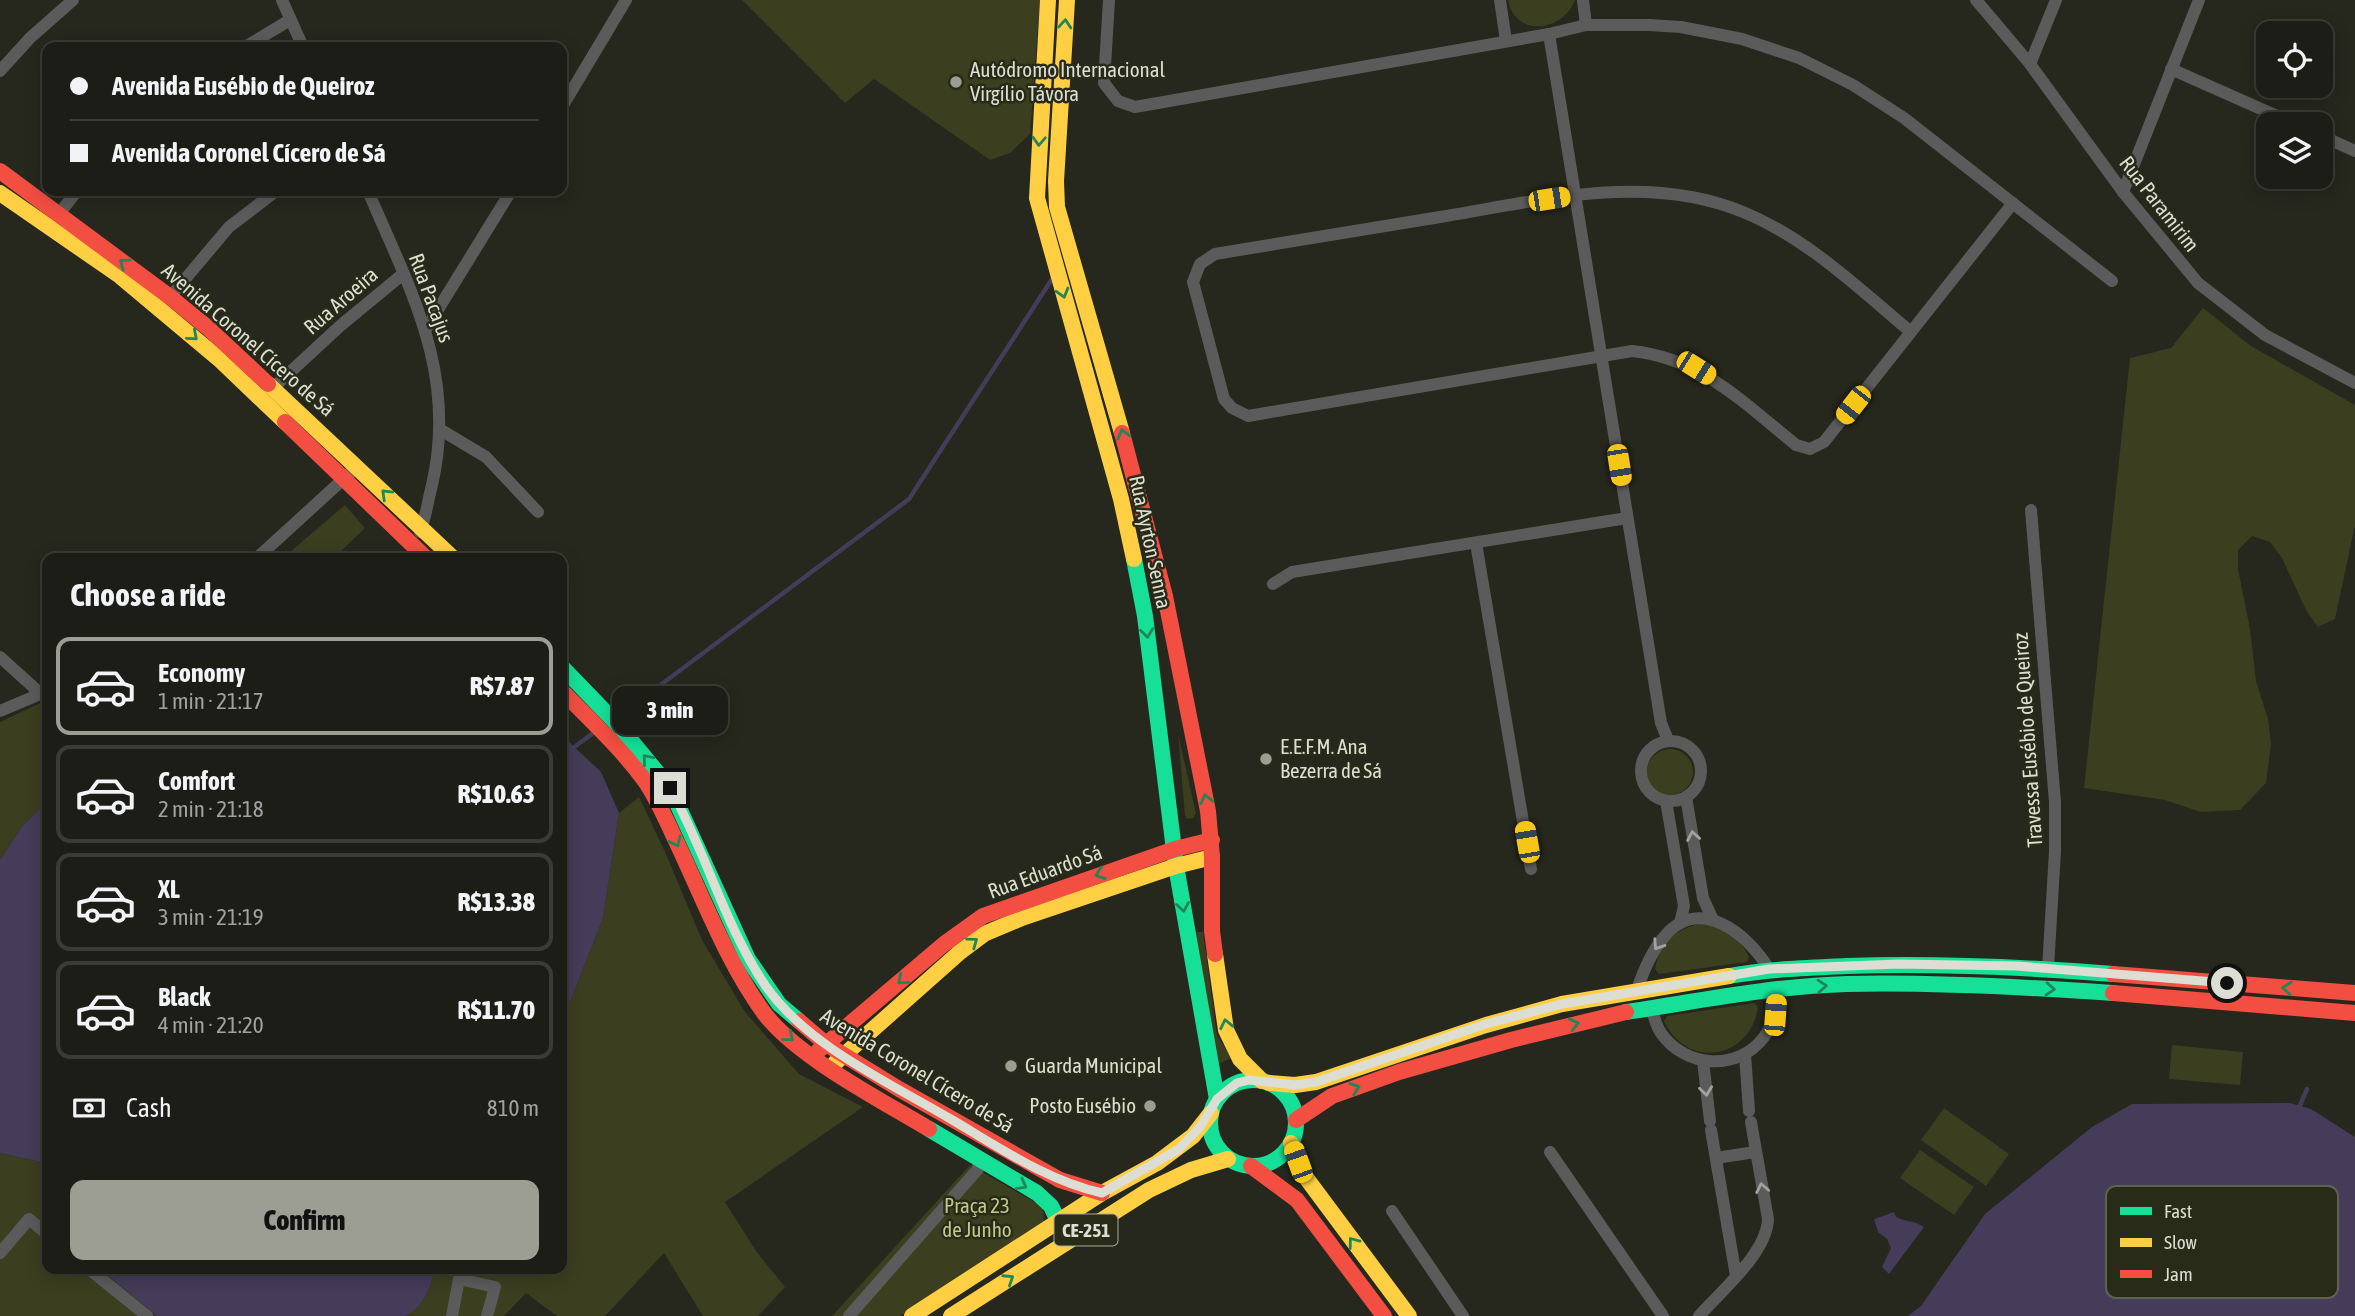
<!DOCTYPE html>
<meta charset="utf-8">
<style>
:root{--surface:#1c1d16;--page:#25261f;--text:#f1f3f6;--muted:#a0a2a1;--line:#3a3b35;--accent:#9d9e93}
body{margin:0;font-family:"Asap Condensed",sans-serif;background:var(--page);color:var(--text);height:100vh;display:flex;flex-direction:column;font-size:26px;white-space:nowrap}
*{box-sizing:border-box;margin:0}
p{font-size:23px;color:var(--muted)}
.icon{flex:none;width:38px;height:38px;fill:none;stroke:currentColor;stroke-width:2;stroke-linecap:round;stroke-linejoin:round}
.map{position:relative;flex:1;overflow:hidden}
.details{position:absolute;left:42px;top:553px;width:525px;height:721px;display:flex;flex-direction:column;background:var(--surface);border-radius:14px;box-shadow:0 4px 18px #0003,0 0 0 2px var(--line)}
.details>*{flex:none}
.hud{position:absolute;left:42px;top:42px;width:525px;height:154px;border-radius:14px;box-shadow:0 4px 18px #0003,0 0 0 2px var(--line);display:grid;align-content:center;height:154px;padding:0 28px;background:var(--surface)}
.tools{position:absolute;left:2256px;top:21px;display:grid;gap:14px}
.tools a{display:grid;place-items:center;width:77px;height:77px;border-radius:14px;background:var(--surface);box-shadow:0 4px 18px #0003,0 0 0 2px var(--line);font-size:35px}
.end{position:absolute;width:32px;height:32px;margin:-16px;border:9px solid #ddded3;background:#111;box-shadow:0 0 0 4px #111}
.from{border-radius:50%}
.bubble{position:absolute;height:49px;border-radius:14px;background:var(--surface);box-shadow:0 4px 18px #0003,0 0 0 2px var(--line);font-size:23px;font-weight:800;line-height:49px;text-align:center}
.car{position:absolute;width:21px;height:42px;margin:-21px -10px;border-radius:9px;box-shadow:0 0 5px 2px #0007;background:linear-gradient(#f5c518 24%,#345 0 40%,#f5c518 0 76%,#345 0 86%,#f5c518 0)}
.hud b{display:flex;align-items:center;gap:24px;height:66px;font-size:26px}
.hud b+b{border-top:2px solid var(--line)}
.hud i{width:18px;height:18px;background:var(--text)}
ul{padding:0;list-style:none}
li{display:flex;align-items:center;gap:21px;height:98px;margin:0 14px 10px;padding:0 14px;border:4px solid var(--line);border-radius:14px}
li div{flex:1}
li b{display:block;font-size:26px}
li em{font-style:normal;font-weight:800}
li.selected{border-color:var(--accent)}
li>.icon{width:63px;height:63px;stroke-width:1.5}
h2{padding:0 28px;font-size:32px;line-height:84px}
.pay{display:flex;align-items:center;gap:18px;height:77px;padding:0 28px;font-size:26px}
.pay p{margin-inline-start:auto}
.primary-button{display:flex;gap:14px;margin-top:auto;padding:14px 28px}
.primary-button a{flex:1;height:80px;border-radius:14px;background:var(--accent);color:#111;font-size:28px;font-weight:800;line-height:80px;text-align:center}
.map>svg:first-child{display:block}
</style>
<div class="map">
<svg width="2355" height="1316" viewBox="0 0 2355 1316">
<rect width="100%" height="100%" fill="#26271d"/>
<g fill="#3c3e20">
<polygon points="742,0 1040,0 1030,134 1010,153 990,160 874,79 845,103"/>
<path d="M 1508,0 L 1575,0 C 1563,32 1515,38 1508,0 Z"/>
<polygon points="2203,308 2251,346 2355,405 2355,525 2335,619 2318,627 2306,610 2282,558 2270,542 2252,536 2238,550 2238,569 2250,629 2256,681 2268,719 2271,744 2266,783 2240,810 2201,812 2165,800 2084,788 2130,358 2171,348"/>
<polygon points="345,505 365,528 334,558 283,558"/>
<polygon points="47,700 47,802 23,825 0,860 0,722"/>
<polygon points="1178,734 1196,813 1193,818 1187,819 1185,815"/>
<circle cx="1670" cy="772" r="23"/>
<path d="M 639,797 L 666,854 L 702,940 L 745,1012 L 799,1074 L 863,1107 L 725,1202 L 756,1251 L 785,1287 L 758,1316 L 703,1316 L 664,1253 L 605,1316 L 557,1316 L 526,1293 L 504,1316 L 406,1316 C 425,1305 430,1289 435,1269 L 562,1269 L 562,1022 L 603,918 L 619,813 Z"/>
<path d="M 1700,924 C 1721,925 1740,938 1749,957 L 1747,962 L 1659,974 L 1655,969 C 1659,944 1675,929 1700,924 Z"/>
<polygon points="1196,932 1203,932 1217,1035 1231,1058 1214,1066"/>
<path d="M 1754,1003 L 1758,1007 C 1750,1060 1687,1070 1664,1021 L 1667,1016 Z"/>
<polygon points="2172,1045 2243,1052 2240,1085 2169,1079"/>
<polygon points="1944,1108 2009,1154 1986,1186 1921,1140"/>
<polygon points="1920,1150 1974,1187 1954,1215 1900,1178"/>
<polygon points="0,1153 45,1163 42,1220 47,1224 47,1269 100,1269 157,1316 0,1316"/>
<polygon points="970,1165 1043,1207 1044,1223 900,1316 832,1316"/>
</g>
<g fill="#443c58">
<polygon points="568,741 601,772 619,813 603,918 562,1022 562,745"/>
<polygon points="47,802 47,1224 42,1220 45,1163 0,1153 0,860 23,825"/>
<polygon points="2290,1103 2311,1109 2355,1137 2355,1316 1908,1316 1921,1306 1985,1214 2092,1127 2132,1104"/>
<path d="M 1894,1212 L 1896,1217 C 1908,1223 1911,1219 1924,1227 L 1889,1274 L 1882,1267 L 1891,1248 L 1887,1239 L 1878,1232 L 1874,1219 Z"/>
<path d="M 100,1269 L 435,1269 C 430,1289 425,1305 406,1316 L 157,1316 Z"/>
</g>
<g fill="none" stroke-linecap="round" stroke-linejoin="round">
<g stroke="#443c58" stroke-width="4.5">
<polyline points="631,707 909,499 1052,279"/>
<polyline points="562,756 592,734"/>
<polyline points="2298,1110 2307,1089"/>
</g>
<g stroke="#5c5b5c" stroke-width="12">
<polyline points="282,0 303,47"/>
<polyline points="1109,0 1104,83 1118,101 1135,107 1549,34 1586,25 1649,25 1681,27 1742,39 1799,58 1853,85 1904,118 2112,281"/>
<polyline points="1500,0 1506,41"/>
<polyline points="1583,0 1586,25"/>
<polyline points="1976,0 2030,64 2123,192 2198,283 2265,335 2355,383"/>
<polyline points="1549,34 1661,723 1668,740"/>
<polyline points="245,47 290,20"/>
<polyline points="2030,64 2056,0"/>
<polyline points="2171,69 2295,124"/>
<polyline points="0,71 30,38 73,0"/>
<polyline points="562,107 626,0"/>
<polyline points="2320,135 2355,151"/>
<path d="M 368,191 C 410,290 458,373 432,485 C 428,500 426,517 420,532"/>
<polyline points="2123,192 2199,0"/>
<polyline points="59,214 77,191"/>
<polyline points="170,297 229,227 276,191"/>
<polyline points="426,329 511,191"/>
<path d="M 1911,332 C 1858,288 1807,238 1743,212 C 1646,172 1540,201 1440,217 C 1365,230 1290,242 1215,254 L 1200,264 L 1193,282 L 1224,399 L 1232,408 L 1248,416 L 1632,351 C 1701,358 1745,404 1796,445 L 1810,449 L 1824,442 L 2013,203"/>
<polyline points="274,387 340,326 403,274"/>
<polyline points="441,430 486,457 538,512"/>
<polyline points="2031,510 2055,802 2055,851 2048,968"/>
<polyline points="1476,543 1531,869"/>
<polyline points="257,558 350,473"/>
<polyline points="1273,584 1292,572 1627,518"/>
<polyline points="0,657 41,694"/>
<polyline points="0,711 45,692"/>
<circle cx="1671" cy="771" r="30"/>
<polyline points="1686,797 1703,898 1713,920"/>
<polyline points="1666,801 1684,906 1680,923"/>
<path d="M 1637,990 C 1643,972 1651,952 1664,937 C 1699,894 1748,934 1769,969"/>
<path d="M 1651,1008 C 1654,1016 1656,1026 1661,1033 C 1685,1068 1738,1072 1764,1037 C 1775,1022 1776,1006 1777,989"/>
<polyline points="1745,1054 1749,1111"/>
<polyline points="1703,1061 1710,1121"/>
<polyline points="1711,1130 1736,1276"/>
<polyline points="1550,1152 1663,1316"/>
<polyline points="1716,1158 1755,1152"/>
<polyline points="1392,1211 1463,1316"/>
<polyline points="0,1253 29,1219 47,1234"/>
<polyline points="89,1269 147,1316"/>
<polyline points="452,1316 459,1279 495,1287 487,1316"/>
<polyline points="849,1316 978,1169 979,1160"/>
<path d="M 1699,1316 C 1721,1291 1767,1253 1768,1219 L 1751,1122"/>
</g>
<g stroke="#16e098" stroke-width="16">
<polyline points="1134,559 1145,616 1176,866 1217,1099"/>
<polyline points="562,667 620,727 670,788 748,959 779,1004 799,1021"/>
<path d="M 1729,976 C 1768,969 1806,968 1846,966 C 1935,963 2024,967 2113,974"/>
<path d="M 1626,1012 C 1699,1001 1773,986 1847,984 C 1936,982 2025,987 2113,993"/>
<circle cx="1253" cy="1123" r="43"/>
<polyline points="929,1129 1037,1193 1051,1206 1058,1221"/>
</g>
<g stroke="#ffcf43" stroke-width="16">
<polyline points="1048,0 1037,198 1121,499 1134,559"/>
<polyline points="1067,0 1056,181 1057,207 1122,433"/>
<polyline points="0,193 120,276 219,359 285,422"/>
<polyline points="268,384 453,558"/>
<polyline points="1215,954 1226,1030 1240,1059 1262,1081"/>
<polyline points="835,1063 960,952 984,934 1022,918 1176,866 1212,857"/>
<polyline points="1269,1083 1295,1085 1316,1082 1486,1025 1562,1004 1729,976"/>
<polyline points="1291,1143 1304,1175 1409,1316"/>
<polyline points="912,1316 1102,1193 1157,1163 1193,1136 1211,1113"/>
<polyline points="951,1316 1149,1190 1191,1170 1228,1159"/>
</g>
<g stroke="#f24e42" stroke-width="16">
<polyline points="0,171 170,297 207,327 268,384"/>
<polyline points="285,422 426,558"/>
<polyline points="1122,433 1165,596 1208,811 1212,857 1212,931 1215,954"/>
<path d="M 562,691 C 590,720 621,748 645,781 C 658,800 667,822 677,843 C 704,900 727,962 764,1013 C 797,1057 881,1100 929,1129"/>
<polyline points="2113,974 2355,993"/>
<polyline points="2113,993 2355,1013"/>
<polyline points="799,1021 826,1044 899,1089 1060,1180 1102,1193"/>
<polyline points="818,1051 944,944 983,916 1175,849 1212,840"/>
<polyline points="1296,1120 1332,1096 1399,1072 1511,1040 1626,1012"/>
<polyline points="1251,1166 1297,1200 1384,1316"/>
</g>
</g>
<defs><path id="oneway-chevron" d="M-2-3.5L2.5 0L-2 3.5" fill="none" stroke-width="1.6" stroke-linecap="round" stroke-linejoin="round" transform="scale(1.75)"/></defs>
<g stroke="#208658">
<use href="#oneway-chevron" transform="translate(1065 24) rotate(-86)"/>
<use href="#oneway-chevron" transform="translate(1039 141) rotate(93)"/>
<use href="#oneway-chevron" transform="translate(124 263) rotate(-144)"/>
<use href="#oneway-chevron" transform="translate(1063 293) rotate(74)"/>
<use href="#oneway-chevron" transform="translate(193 336) rotate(41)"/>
<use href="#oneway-chevron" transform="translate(1123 434) rotate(-105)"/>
<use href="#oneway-chevron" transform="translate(386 494) rotate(-136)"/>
<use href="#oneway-chevron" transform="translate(1147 633) rotate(83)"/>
<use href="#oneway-chevron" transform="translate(647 759) rotate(-130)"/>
<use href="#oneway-chevron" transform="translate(1206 799) rotate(-102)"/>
<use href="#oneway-chevron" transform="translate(676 842) rotate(65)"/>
<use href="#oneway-chevron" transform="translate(1100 874) rotate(161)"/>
<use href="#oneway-chevron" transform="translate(1183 907) rotate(81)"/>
<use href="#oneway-chevron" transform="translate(973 942) rotate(-36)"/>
<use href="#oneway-chevron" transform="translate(902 980) rotate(140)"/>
<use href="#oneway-chevron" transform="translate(1822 986) rotate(-4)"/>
<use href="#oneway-chevron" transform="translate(2287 988) rotate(-175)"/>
<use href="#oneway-chevron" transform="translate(2050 989) rotate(4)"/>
<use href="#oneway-chevron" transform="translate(1226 1024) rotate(-102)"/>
<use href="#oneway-chevron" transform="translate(1574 1024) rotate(-14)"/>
<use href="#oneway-chevron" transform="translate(789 1037) rotate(40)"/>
<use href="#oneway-chevron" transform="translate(1355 1088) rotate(-19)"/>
<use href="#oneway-chevron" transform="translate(1022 1185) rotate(29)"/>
<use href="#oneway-chevron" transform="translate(1353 1242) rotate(-127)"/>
<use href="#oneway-chevron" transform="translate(1009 1279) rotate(-33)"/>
</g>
<g stroke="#a3a39d">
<use href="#oneway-chevron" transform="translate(1693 836) rotate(-100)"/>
<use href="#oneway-chevron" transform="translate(1658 945) rotate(123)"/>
<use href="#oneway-chevron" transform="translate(1706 1091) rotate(83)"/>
<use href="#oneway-chevron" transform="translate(1762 1188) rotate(-101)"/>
</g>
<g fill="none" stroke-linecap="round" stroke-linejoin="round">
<path stroke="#ddded3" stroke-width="9" d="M 670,788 C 706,852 724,924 765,985 C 806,1045 888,1082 949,1118 C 997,1146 1047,1181 1102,1193 L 1179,1149 L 1200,1127 L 1217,1099 L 1237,1083 L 1249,1080 L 1295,1085 L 1316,1082 L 1486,1024 L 1562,1004 L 1769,969 L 1899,964 L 2017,966 L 2227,983"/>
</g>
<g fill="#9d9e93" stroke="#292b19" stroke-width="2.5">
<circle cx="956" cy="82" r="7"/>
<circle cx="1266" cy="759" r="7"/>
<circle cx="1011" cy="1066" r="7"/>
<circle cx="1150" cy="1106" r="7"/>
</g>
<g text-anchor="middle" stroke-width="5" stroke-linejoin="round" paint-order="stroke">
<rect fill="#292b19" stroke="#a7a89b" stroke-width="2" x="1054.5" y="1214.5" width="63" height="31" rx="5"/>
<g font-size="19" font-weight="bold" fill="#ddded3">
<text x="1086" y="1237">CE-251</text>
</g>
<g font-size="21" fill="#ddded3" stroke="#292b19" text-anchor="start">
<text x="970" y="77">Autódromo Internacional<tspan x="970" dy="24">Virgílio Távora</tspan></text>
<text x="1280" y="754">E.E.F.M. Ana<tspan x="1280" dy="24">Bezerra de Sá</tspan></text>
<text x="1025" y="1073">Guarda Municipal</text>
<text x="1136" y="1113" text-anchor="end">Posto Eusébio</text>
</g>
<g font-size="21" fill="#ddded3" stroke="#292b19">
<text transform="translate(2159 204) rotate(52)" y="7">Rua Paramirim</text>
<text transform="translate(431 298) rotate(70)" y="7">Rua Pacajus</text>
<text transform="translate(341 301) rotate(-41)" y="7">Rua Aroeira</text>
<text transform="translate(248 340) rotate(41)" y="7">Avenida Coronel Cícero de Sá</text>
<text transform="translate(1150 542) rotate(78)" y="7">Rua Ayrton Senna</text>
<text transform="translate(2028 740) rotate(-94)" y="7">Travessa Eusébio de Queiroz</text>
<text transform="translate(1045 872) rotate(-20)" y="7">Rua Eduardo Sá</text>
<text transform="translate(917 1071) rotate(31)" y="7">Avenida Coronel Cícero de Sá</text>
</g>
<g font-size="21" fill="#c3c787" stroke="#292b19">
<text x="977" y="1213">Praça 23<tspan x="977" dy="24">de Junho</tspan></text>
</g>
</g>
<rect x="2106" y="1186" width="232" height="112" rx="10" fill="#292b19" stroke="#5f6151" stroke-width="2"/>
<rect x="2120" y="1207" width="32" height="8" fill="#16e098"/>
<rect x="2120" y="1238" width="32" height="9" fill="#ffcf43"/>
<rect x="2120" y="1270" width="32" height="8" fill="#f24e42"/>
<g font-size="19" fill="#ddded3">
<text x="2164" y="1218">Fast</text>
<text x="2164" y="1249">Slow</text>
<text x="2164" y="1281">Jam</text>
</g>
</svg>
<div class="tools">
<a><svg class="icon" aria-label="locate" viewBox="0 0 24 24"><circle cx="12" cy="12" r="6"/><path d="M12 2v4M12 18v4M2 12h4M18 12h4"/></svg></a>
<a><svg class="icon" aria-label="layers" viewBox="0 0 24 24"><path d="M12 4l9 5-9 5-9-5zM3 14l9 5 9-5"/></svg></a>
</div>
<i class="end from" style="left:2227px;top:983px"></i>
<i class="end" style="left:670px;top:788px"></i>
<div class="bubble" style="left:612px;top:686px;width:116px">3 min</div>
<i class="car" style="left:1549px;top:199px;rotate:81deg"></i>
<i class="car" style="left:1696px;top:368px;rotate:122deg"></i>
<i class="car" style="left:1853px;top:405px;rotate:218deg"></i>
<i class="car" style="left:1619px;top:465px;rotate:171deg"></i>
<i class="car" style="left:1527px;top:842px;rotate:350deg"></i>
<i class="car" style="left:1775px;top:1015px;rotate:4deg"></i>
<i class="car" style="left:1298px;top:1162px;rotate:340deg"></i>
<div class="hud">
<b><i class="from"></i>Avenida Eusébio de Queiroz</b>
<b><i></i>Avenida Coronel Cícero de Sá</b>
</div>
<section class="details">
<h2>Choose a ride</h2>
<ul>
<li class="selected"><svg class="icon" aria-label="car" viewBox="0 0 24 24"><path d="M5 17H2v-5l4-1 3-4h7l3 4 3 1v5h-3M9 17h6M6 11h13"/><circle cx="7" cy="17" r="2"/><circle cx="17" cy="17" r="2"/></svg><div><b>Economy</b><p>1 min · 21:17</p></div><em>R$7.87</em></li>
<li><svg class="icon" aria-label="car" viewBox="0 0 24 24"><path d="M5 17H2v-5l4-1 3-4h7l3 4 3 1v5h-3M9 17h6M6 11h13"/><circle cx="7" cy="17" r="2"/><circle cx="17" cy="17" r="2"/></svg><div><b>Comfort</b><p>2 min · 21:18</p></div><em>R$10.63</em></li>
<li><svg class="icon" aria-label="car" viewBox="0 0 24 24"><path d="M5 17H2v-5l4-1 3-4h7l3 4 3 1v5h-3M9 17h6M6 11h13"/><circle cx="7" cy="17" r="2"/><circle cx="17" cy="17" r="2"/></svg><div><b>XL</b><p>3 min · 21:19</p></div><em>R$13.38</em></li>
<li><svg class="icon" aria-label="car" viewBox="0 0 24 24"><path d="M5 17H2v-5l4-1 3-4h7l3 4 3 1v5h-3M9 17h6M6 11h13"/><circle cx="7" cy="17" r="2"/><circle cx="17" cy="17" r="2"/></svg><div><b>Black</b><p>4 min · 21:20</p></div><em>R$11.70</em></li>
</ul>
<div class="pay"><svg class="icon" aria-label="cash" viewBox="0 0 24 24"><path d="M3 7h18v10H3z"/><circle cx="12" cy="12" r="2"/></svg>Cash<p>810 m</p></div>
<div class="primary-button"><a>Confirm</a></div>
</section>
</div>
